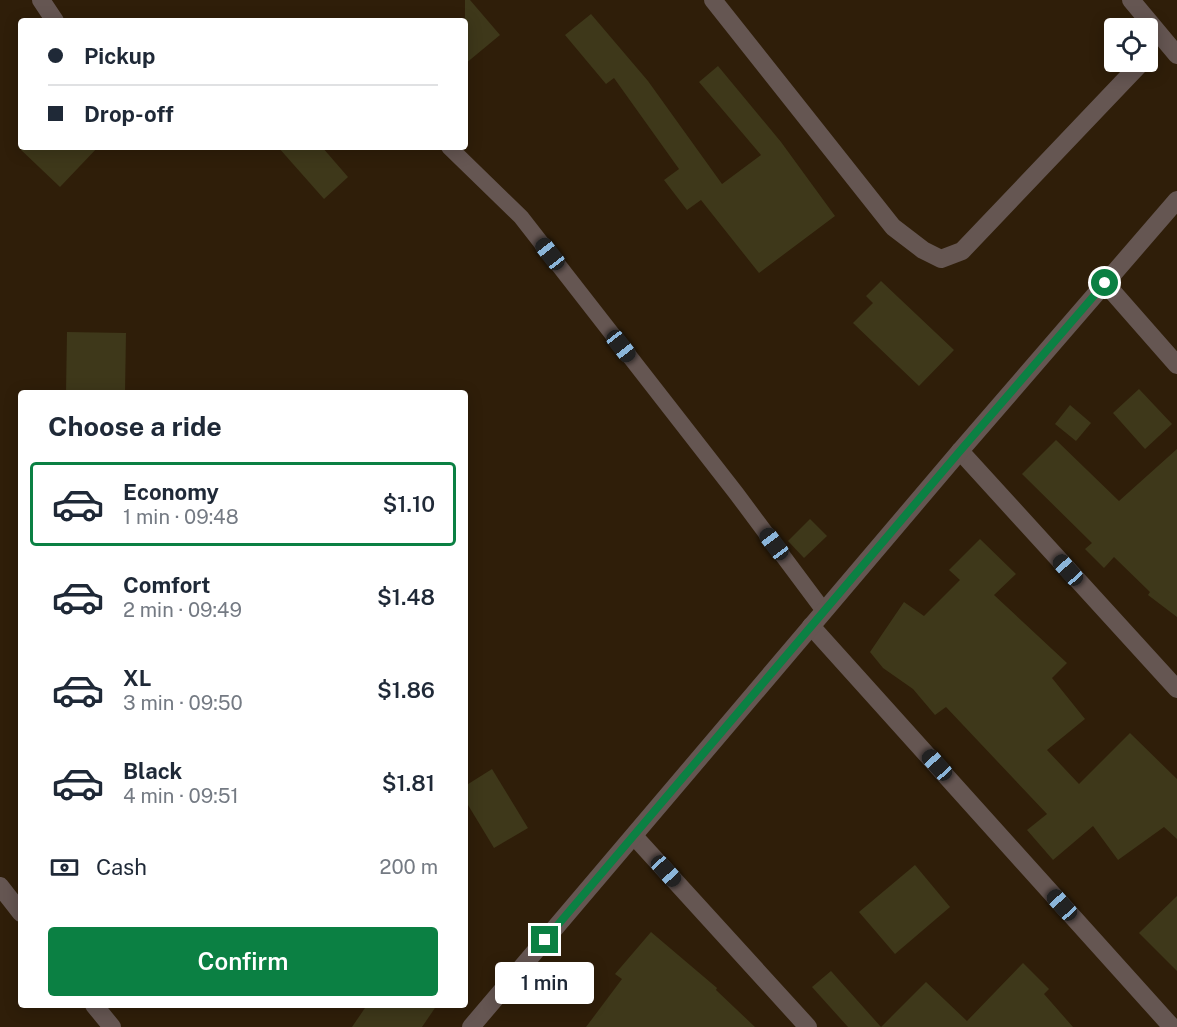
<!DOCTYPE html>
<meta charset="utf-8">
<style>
:root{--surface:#fff;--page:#f2f2f3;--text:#1f2937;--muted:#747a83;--line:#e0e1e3;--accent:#0b8043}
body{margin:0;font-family:"Public Sans",sans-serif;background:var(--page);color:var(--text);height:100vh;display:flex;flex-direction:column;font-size:22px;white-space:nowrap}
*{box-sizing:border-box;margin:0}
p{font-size:20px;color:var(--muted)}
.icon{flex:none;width:33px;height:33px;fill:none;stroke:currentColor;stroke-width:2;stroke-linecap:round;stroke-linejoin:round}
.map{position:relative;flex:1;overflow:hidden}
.drawer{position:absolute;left:18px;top:390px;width:450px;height:618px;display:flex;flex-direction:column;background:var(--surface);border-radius:6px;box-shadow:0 3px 15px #0003}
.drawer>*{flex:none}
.top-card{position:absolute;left:18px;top:18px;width:450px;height:132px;border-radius:6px;box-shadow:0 3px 15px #0003;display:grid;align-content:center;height:132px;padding:0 30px;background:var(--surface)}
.buttons{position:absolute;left:1104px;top:18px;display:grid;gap:12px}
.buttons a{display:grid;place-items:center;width:54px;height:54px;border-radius:6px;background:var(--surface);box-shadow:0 3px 15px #0003;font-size:30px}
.end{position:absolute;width:27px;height:27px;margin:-14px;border:8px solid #0b8043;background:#fff;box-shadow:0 0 0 3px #fff}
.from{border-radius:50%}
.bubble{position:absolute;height:42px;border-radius:6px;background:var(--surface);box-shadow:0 3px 15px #0003;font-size:20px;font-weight:600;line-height:42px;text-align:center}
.car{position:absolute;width:18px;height:36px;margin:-18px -9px;border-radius:8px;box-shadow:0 0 4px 2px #0007;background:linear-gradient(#222 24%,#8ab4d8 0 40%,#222 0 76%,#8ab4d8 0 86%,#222 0)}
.top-card b{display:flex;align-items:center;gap:21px;height:57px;font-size:22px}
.top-card b+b{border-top:2px solid var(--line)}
.top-card i{width:15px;height:15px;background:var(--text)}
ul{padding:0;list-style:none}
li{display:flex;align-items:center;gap:18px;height:84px;margin:0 12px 9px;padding:0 18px;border:3px solid transparent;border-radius:6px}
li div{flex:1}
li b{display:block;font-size:22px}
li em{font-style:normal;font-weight:600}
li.selected{border-color:var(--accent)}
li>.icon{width:54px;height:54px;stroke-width:1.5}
h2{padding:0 30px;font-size:27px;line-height:72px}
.pay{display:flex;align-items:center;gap:15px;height:66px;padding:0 30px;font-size:22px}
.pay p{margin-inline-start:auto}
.button{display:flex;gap:12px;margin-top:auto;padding:12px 30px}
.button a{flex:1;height:69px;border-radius:6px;background:var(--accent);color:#fff;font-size:24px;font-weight:600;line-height:69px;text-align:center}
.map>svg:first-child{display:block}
</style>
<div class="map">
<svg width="1177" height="1027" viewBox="0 0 1177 1027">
<rect width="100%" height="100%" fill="#2f1e09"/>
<g fill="#3e381a">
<polygon points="465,0 470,0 500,35 465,64"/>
<polygon points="591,14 648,81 722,184 761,155 699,82 718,66 781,142 835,216 759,273 701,200 687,210 664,180 679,169 614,78 606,84 565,35"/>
<polygon points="18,147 98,147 60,187"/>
<polygon points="278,147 322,147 348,177 324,199"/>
<polygon points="881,281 954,350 919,386 853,323 873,303 866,296"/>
<polygon points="67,332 126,333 125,393 66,393"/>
<polygon points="1139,389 1172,424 1145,449 1113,413"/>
<polygon points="1070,405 1091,423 1076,441 1055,424"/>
<polygon points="1056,440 1119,501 1177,449 1177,617 1148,595 1150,592 1114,557 1104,568 1085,549 1092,543 1022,474"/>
<polygon points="810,519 827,536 804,558 788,541"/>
<polygon points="980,539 1016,574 994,595 1067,663 1052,678 1085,719 1047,750 1079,784 1130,733 1177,779 1177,839 1164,827 1118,860 1093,826 1053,860 1027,830 1047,814 946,707 935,715 913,689 883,668 870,652 904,602 924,616 960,580 949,570"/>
<polygon points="492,769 528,828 494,848 465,800 465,786"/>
<polygon points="915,865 950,907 895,954 859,912"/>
<polygon points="1177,896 1177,971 1139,933"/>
<polygon points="651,932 717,988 716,990 755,1027 586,1027 622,979 615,974"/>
<polygon points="1023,963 1049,989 1044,994 1073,1027 881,1027 926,982 967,1021"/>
<polygon points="831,971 881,1027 848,1027 812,987"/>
<polygon points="367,1005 437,1005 422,1027 352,1027"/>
</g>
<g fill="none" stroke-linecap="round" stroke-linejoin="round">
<polyline stroke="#655652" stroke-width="16" points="449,147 521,217 736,493 824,611"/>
<g stroke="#655652" stroke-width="18">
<polyline points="41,0 55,21"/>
<polyline points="713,0 893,227 923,250 941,259 962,251 1142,62"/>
<polyline points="1131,0 1177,55"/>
<polyline points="1105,283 1177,365"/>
<polyline points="960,451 1177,689"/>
<polyline points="811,626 1172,1027"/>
<polyline points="634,836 808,1027"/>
<polyline points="0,886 21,913"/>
<polyline points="94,1005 112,1027"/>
<polyline points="471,1027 960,451 1177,200"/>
</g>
</g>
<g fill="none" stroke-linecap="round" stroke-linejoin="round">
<polyline stroke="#0b8043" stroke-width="8" points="545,940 960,451 1105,283"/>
</g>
</svg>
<div class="buttons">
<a><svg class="icon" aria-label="locate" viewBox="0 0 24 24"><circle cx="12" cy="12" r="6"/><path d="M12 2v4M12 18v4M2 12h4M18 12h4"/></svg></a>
</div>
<i class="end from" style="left:1105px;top:283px"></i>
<i class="end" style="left:545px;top:940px"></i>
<div class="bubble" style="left:495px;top:962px;width:99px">1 min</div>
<i class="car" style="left:550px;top:254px;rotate:322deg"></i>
<i class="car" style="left:621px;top:346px;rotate:142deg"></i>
<i class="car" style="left:774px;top:544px;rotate:323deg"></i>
<i class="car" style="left:1068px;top:570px;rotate:318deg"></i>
<i class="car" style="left:937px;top:765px;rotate:318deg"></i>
<i class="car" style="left:666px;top:871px;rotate:138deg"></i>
<i class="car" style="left:1062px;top:905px;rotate:318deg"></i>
<div class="top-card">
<b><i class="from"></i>Pickup</b>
<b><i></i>Drop-off</b>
</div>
<section class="drawer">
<h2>Choose a ride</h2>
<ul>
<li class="selected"><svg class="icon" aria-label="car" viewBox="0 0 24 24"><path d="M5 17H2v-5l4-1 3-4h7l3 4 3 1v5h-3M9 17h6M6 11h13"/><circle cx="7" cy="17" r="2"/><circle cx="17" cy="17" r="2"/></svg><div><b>Economy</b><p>1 min · 09:48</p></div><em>$1.10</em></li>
<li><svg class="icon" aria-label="car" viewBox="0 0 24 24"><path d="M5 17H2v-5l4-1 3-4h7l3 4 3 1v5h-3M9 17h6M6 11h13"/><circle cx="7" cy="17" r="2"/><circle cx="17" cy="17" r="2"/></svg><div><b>Comfort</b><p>2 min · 09:49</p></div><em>$1.48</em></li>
<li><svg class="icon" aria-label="car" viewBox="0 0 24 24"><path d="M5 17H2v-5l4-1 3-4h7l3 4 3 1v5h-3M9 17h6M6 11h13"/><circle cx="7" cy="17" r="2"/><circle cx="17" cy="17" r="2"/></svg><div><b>XL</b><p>3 min · 09:50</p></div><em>$1.86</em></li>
<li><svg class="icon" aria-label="car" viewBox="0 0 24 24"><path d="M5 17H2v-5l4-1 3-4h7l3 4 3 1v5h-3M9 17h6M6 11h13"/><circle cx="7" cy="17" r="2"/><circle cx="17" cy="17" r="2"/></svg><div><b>Black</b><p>4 min · 09:51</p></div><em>$1.81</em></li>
</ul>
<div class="pay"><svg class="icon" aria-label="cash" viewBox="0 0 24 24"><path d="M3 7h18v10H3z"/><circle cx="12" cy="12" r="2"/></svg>Cash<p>200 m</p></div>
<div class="button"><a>Confirm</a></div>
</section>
</div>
